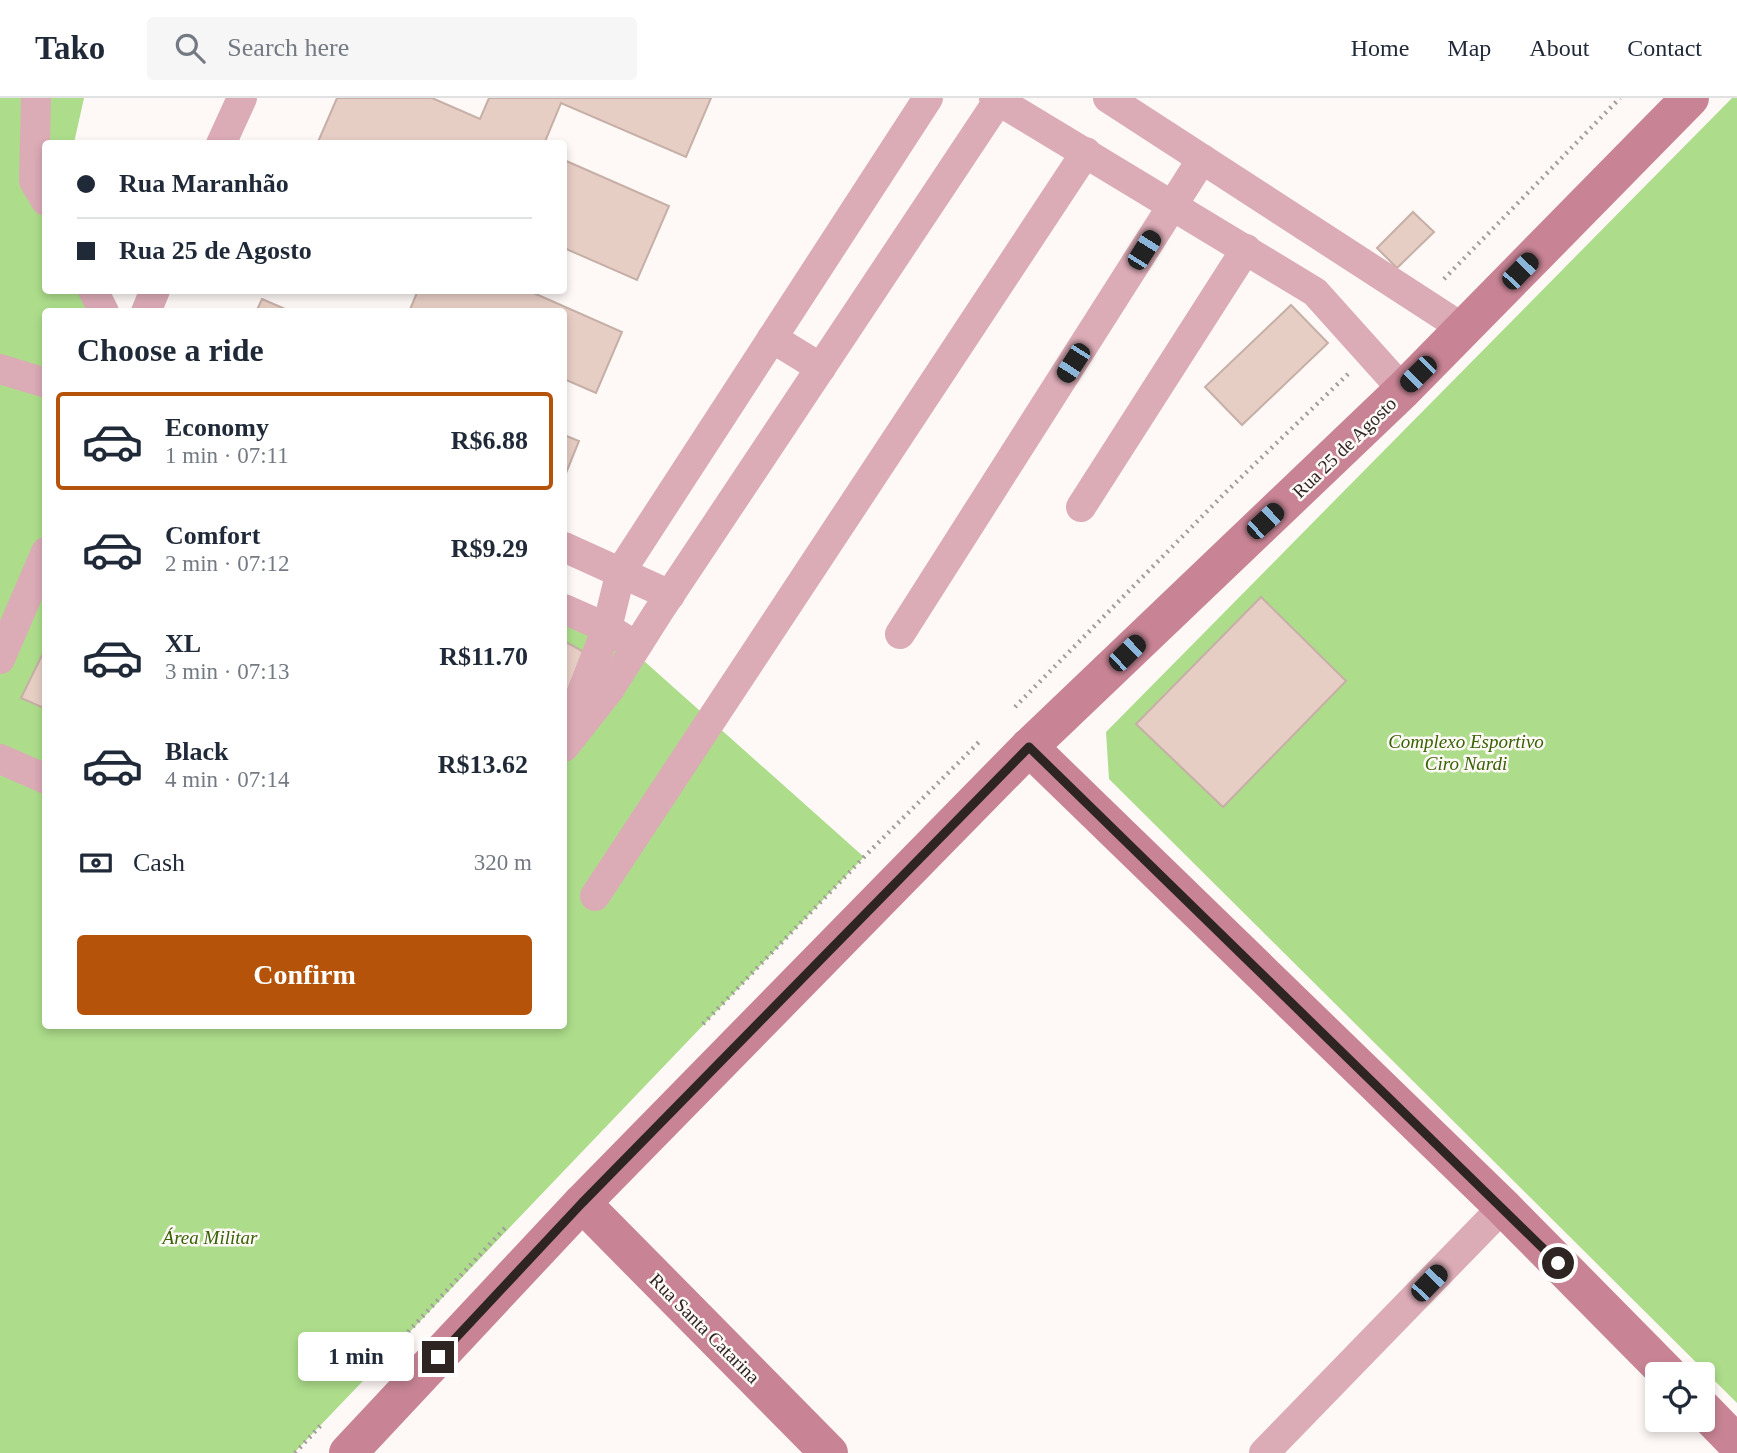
<!DOCTYPE html>
<meta charset="utf-8">
<style>
:root{--surface:#fff;--page:#f6f6f7;--text:#1f2937;--muted:#747a83;--line:#e0e1e3;--accent:#b45309}
body{margin:0;font-family:Georgia,serif;background:var(--page);color:var(--text);height:100vh;display:flex;flex-direction:column;font-size:26px;white-space:nowrap}
*{box-sizing:border-box;margin:0}
p{font-size:23px;color:var(--muted)}
.icon{flex:none;width:38px;height:38px;fill:none;stroke:currentColor;stroke-width:2;stroke-linecap:round;stroke-linejoin:round}
.map{position:relative;flex:1;overflow:hidden}
.side{position:absolute;left:42px;top:210px;width:525px;height:721px;display:flex;flex-direction:column;background:var(--surface);border-radius:7px;box-shadow:0 4px 10px #0003}
.side>*{flex:none}
.guide{position:absolute;left:42px;top:42px;width:525px;height:154px;border-radius:7px;box-shadow:0 4px 10px #0003;display:grid;align-content:center;height:154px;padding:0 35px;background:var(--surface)}
.fabs{position:absolute;left:1645px;top:1264px;display:grid;gap:14px}
.fabs a{display:grid;place-items:center;width:70px;height:70px;border-radius:7px;background:var(--surface);box-shadow:0 4px 10px #0003;font-size:35px}
.end{position:absolute;width:32px;height:32px;margin:-16px;border:9px solid #2e2522;background:#fff;box-shadow:0 0 0 4px #fff}
.from{border-radius:50%}
.bubble{position:absolute;height:49px;border-radius:7px;background:var(--surface);box-shadow:0 4px 10px #0003;font-size:23px;font-weight:700;line-height:49px;text-align:center}
.car{position:absolute;width:21px;height:42px;margin:-21px -10px;border-radius:9px;box-shadow:0 0 5px 2px #0007;background:linear-gradient(#222 24%,#8ab4d8 0 40%,#222 0 76%,#8ab4d8 0 86%,#222 0)}
.guide b{display:flex;align-items:center;gap:24px;height:66px;font-size:26px}
.guide b+b{border-top:2px solid var(--line)}
.guide i{width:18px;height:18px;background:var(--text)}
ul{padding:0;list-style:none}
li{display:flex;align-items:center;gap:21px;height:98px;margin:0 14px 10px;padding:0 21px;border:4px solid transparent;border-radius:7px}
li div{flex:1}
li b{display:block;font-size:26px}
li em{font-style:normal;font-weight:700}
li.on{border-color:var(--accent)}
li>.icon{width:63px;height:63px;stroke-width:1.5}
h2{padding:0 35px;font-size:32px;line-height:84px}
.pay{display:flex;align-items:center;gap:18px;height:77px;padding:0 35px;font-size:26px}
.pay p{margin-inline-start:auto}
.primary-button{display:flex;gap:14px;margin-top:auto;padding:14px 35px}
.primary-button a{flex:1;height:80px;border-radius:7px;background:var(--accent);color:#fff;font-size:28px;font-weight:700;line-height:80px;text-align:center}
header{display:flex;align-items:center;gap:42px;box-sizing:border-box;height:98px;padding:0 35px;background:var(--surface);border-bottom:2px solid var(--line)}
header strong{font-size:33px}
nav{display:flex;gap:38px;margin-inline-start:auto;font-size:24px}
.search{width:490px;height:63px;background:var(--page);display:flex;align-items:center;gap:18px;box-sizing:border-box;padding:0 24px;border-radius:7px;color:var(--muted);font-size:26px}
.map>svg:first-child{display:block}
</style>
<header>
<strong>Tako</strong>
<div class="search"><svg class="icon" aria-label="search" viewBox="0 0 24 24"><circle cx="10" cy="10" r="6"/><path d="M15 15l6 6"/></svg>Search here</div>
<nav><a>Home</a><a>Map</a><a>About</a><a>Contact</a></nav>
</header>
<div class="map">
<svg width="1737" height="1355" viewBox="0 0 1737 1355">
<rect width="100%" height="100%" fill="#fef9f7"/>
<g fill="#addd8b">
<polygon points="0,0 84,0 74,45 46,46 46,192 97,193 104,213 46,214 46,928 564,928 564,506 607,530 864,759 294,1355 0,1355"/>
<polygon points="1732,0 1737,0 1737,1305 1109,681 1106,634"/>
</g>
<g fill="#e6cec4" stroke="#c6afa6" stroke-width="2">
<polygon points="337,0 432,0 480,21 489,0 711,0 686,59 561,5 544,46 321,46 318,44"/>
<polygon points="564,62 669,108 637,182 564,150"/>
<polygon points="1413,114 1434,134 1397,170 1377,150"/>
<polygon points="418,192 527,192 622,234 596,295 564,281 564,214 409,214"/>
<polygon points="262,201 292,214 256,214"/>
<polygon points="1291,207 1328,245 1242,327 1205,289"/>
<polygon points="564,337 579,343 564,380"/>
<polygon points="1261,499 1346,583 1223,709 1136,626"/>
<polygon points="564,543 584,554 564,601"/>
<polygon points="46,549 46,611 21,600"/>
</g>
<g fill="none" stroke-linecap="round" stroke-linejoin="round">
<g stroke="#a39c9a" stroke-width="4.5" stroke-dasharray="2 5" stroke-linecap="butt">
<polyline points="1444,181 1620,0"/>
<polyline points="1015,609 1228,392 1348,276"/>
<polyline points="703,926 864,759 979,644"/>
<polyline points="365,1280 505,1130"/>
<polyline points="295,1355 321,1327"/>
</g>
<g stroke="#dbabb6" stroke-width="30">
<polyline points="36,0 34,83 46,103"/>
<polyline points="994,0 1315,194 1403,292"/>
<polyline points="1108,0 1464,231"/>
<polyline points="221,46 242,0"/>
<polyline points="93,192 104,214"/>
<polyline points="146,214 155,192"/>
<polyline points="772,240 821,270"/>
<polyline points="0,271 46,285"/>
<polyline points="1081,409 1246,151"/>
<polyline points="564,449 670,497"/>
<polyline points="564,511 607,530 623,540"/>
<polyline points="900,536 1202,61"/>
<polyline points="0,561 46,454"/>
<polyline points="569,628 607,530 621,473 928,0"/>
<polyline points="564,649 609,592 657,516 1000,0"/>
<polyline points="0,661 46,681"/>
<polyline points="595,798 1086,54"/>
<polyline points="1264,1355 1503,1109"/>
</g>
<g stroke="#c88495" stroke-width="38">
<polyline points="1029,649 1503,1109 1668,1276"/>
<polyline points="582,1105 829,1355"/>
<polyline points="1703,1311 1737,1346"/>
<polyline points="348,1355 582,1105 1029,649 1403,292 1690,0"/>
</g>
</g>
<g fill="none" stroke-linecap="round" stroke-linejoin="round">
<polyline stroke="#2e2522" stroke-width="9" points="438,1259 582,1105 1029,649 1558,1165"/>
</g>
<g text-anchor="middle" stroke-width="5" stroke-linejoin="round" paint-order="stroke">
<g font-size="19" fill="#2e2522" stroke="#fef9f7">
<text transform="translate(1344 349) rotate(-44)" y="7">Rua 25 de Agosto</text>
<text transform="translate(705 1230) rotate(45)" y="7">Rua Santa Catarina</text>
</g>
<g font-size="19" font-style="italic" fill="#376304" stroke="#fef9f7">
<text x="1466" y="650">Complexo Esportivo<tspan x="1466" dy="22">Ciro Nardi</tspan></text>
<text x="210" y="1146">Área Militar</text>
</g>
</g>
</svg>
<div class="fabs">
<a><svg class="icon" aria-label="locate" viewBox="0 0 24 24"><circle cx="12" cy="12" r="6"/><path d="M12 2v4M12 18v4M2 12h4M18 12h4"/></svg></a>
</div>
<i class="end from" style="left:1558px;top:1165px"></i>
<i class="end" style="left:438px;top:1259px"></i>
<div class="bubble" style="left:298px;top:1234px;width:116px">1 min</div>
<i class="car" style="left:1144px;top:152px;rotate:32deg"></i>
<i class="car" style="left:1520px;top:173px;rotate:44deg"></i>
<i class="car" style="left:1073px;top:265px;rotate:213deg"></i>
<i class="car" style="left:1418px;top:276px;rotate:225deg"></i>
<i class="car" style="left:1265px;top:423px;rotate:47deg"></i>
<i class="car" style="left:1127px;top:555px;rotate:46deg"></i>
<i class="car" style="left:1429px;top:1185px;rotate:44deg"></i>
<div class="guide">
<b><i class="from"></i>Rua Maranhão</b>
<b><i></i>Rua 25 de Agosto</b>
</div>
<section class="side">
<h2>Choose a ride</h2>
<ul>
<li class="on"><svg class="icon" aria-label="car" viewBox="0 0 24 24"><path d="M5 17H2v-5l4-1 3-4h7l3 4 3 1v5h-3M9 17h6M6 11h13"/><circle cx="7" cy="17" r="2"/><circle cx="17" cy="17" r="2"/></svg><div><b>Economy</b><p>1 min · 07:11</p></div><em>R$6.88</em></li>
<li><svg class="icon" aria-label="car" viewBox="0 0 24 24"><path d="M5 17H2v-5l4-1 3-4h7l3 4 3 1v5h-3M9 17h6M6 11h13"/><circle cx="7" cy="17" r="2"/><circle cx="17" cy="17" r="2"/></svg><div><b>Comfort</b><p>2 min · 07:12</p></div><em>R$9.29</em></li>
<li><svg class="icon" aria-label="car" viewBox="0 0 24 24"><path d="M5 17H2v-5l4-1 3-4h7l3 4 3 1v5h-3M9 17h6M6 11h13"/><circle cx="7" cy="17" r="2"/><circle cx="17" cy="17" r="2"/></svg><div><b>XL</b><p>3 min · 07:13</p></div><em>R$11.70</em></li>
<li><svg class="icon" aria-label="car" viewBox="0 0 24 24"><path d="M5 17H2v-5l4-1 3-4h7l3 4 3 1v5h-3M9 17h6M6 11h13"/><circle cx="7" cy="17" r="2"/><circle cx="17" cy="17" r="2"/></svg><div><b>Black</b><p>4 min · 07:14</p></div><em>R$13.62</em></li>
</ul>
<div class="pay"><svg class="icon" aria-label="cash" viewBox="0 0 24 24"><path d="M3 7h18v10H3z"/><circle cx="12" cy="12" r="2"/></svg>Cash<p>320 m</p></div>
<div class="primary-button"><a>Confirm</a></div>
</section>
</div>
